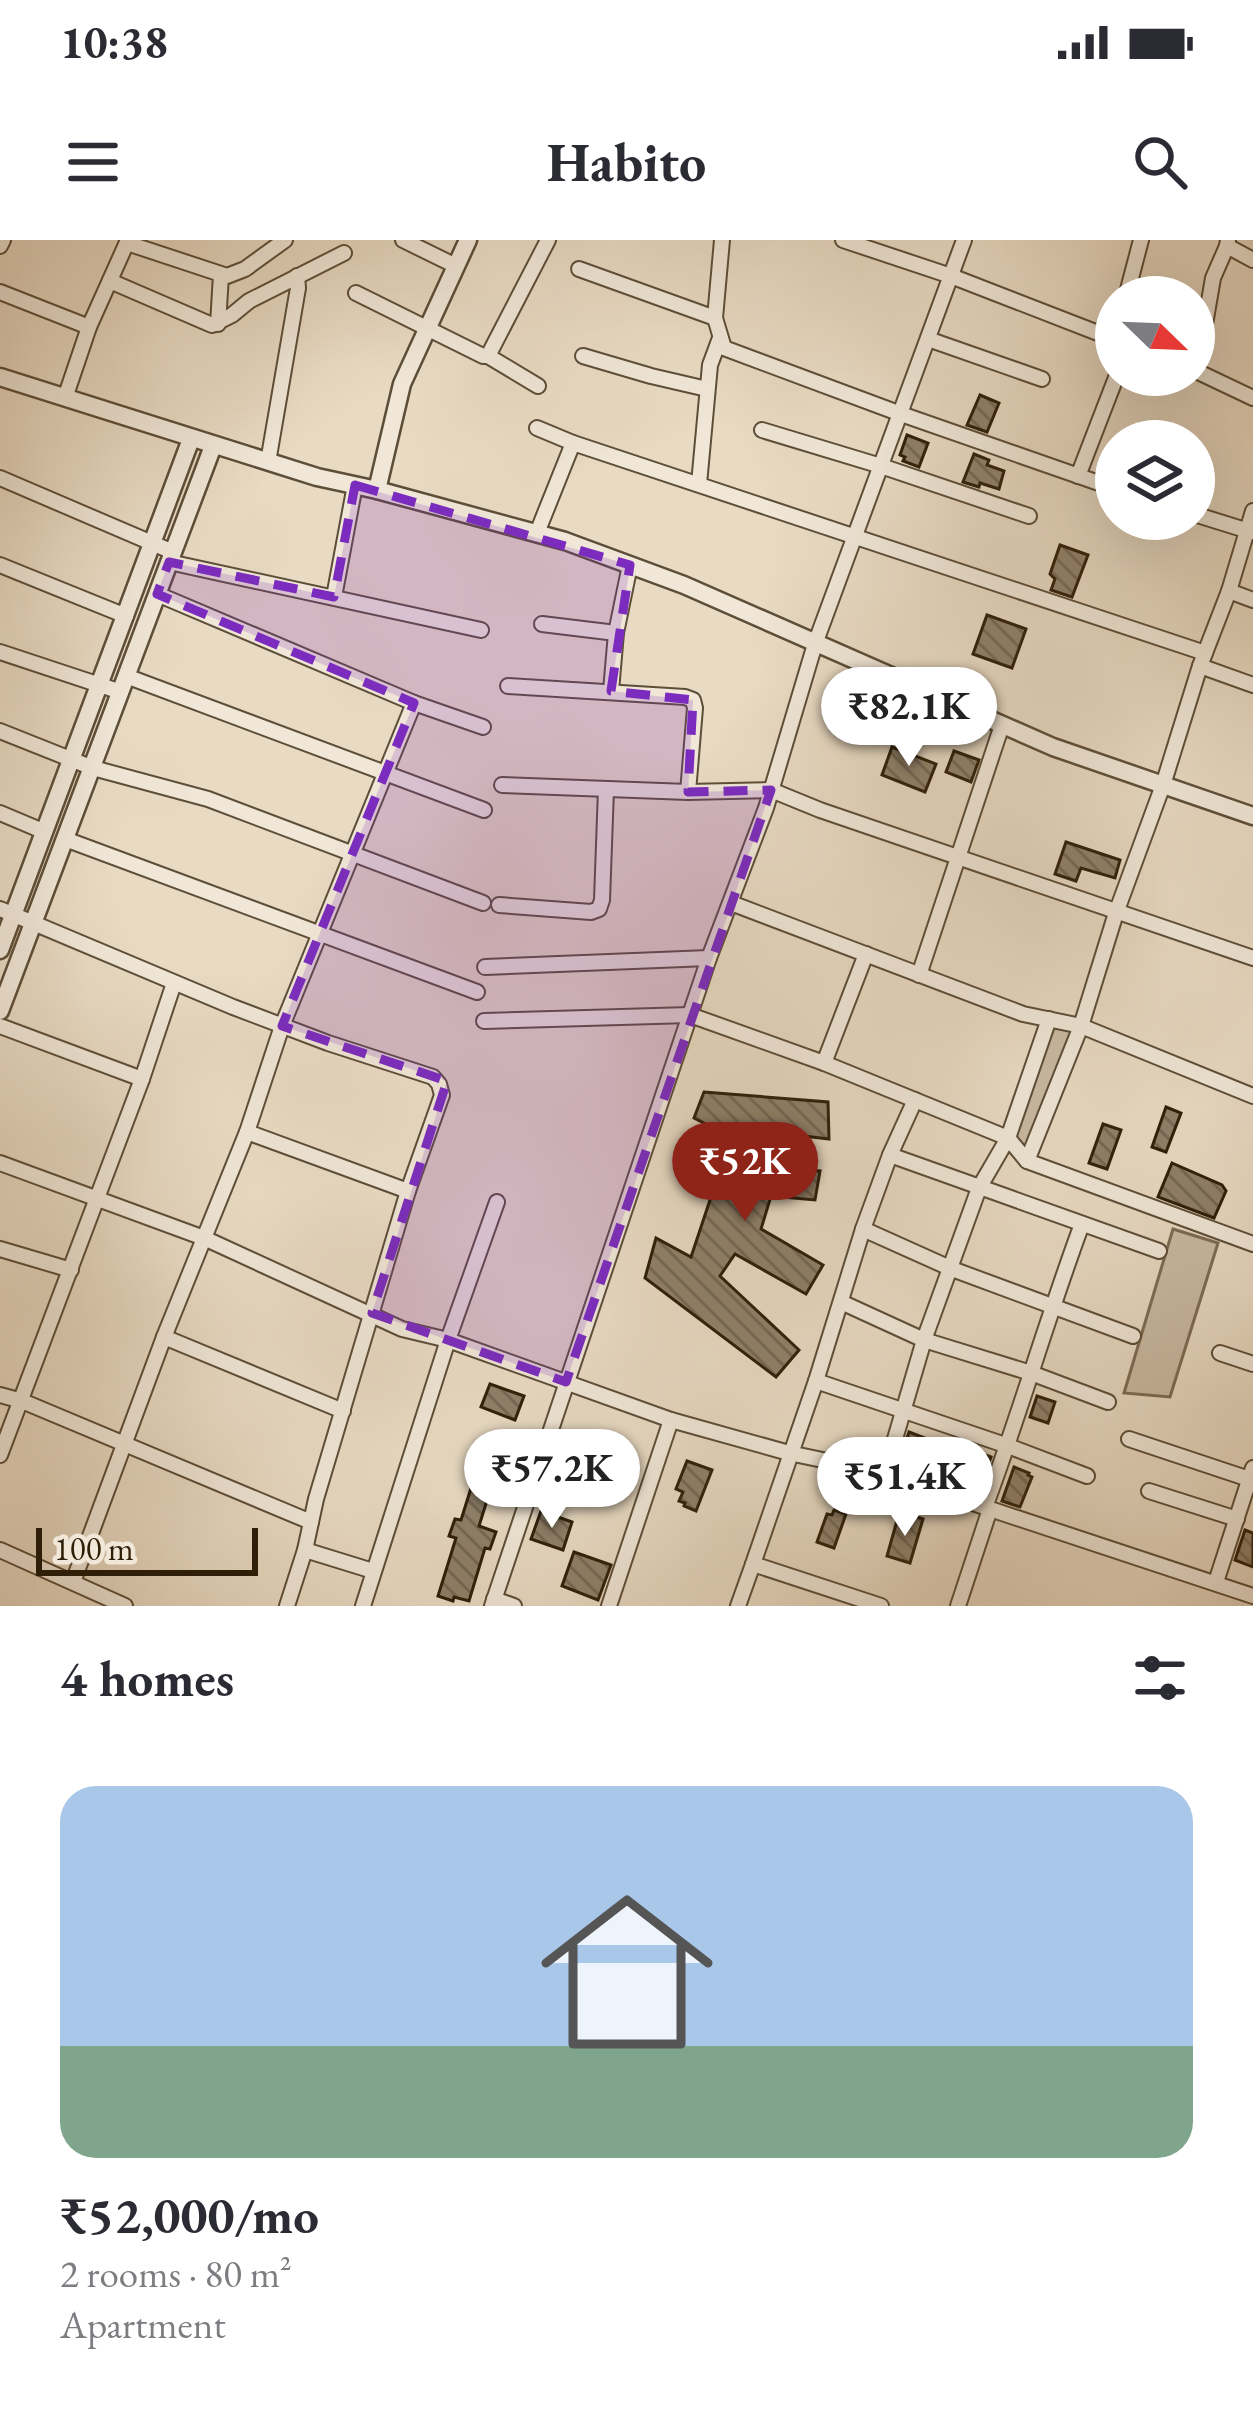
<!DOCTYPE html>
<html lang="en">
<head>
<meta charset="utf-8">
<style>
  body { margin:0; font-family:"EB Garamond",serif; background:#f7f7f7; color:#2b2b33; height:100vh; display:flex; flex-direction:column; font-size:45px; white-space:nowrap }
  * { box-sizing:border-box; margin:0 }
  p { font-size:39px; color:#7c7c81 }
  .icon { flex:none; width:66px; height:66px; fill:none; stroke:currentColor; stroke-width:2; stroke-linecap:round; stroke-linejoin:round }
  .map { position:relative; height:1366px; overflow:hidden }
  .sheet { display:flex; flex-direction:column; background:#fff; flex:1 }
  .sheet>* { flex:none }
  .needle { width:78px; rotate:113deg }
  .fabs { position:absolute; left:1095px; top:36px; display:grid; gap:24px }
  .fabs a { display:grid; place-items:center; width:120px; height:120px; border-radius:50%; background:#fff; box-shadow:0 12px 48px #0002; font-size:60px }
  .scale { position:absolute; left:36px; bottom:30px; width:222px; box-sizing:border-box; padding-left:12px; border:6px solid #2f1f09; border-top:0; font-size:33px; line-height:42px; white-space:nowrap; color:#2f1f09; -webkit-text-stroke:9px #f0e7d8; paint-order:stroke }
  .price { position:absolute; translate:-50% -102px; padding:0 27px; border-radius:42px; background:#fff; color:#222; font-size:39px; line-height:78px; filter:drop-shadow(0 3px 6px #0008) }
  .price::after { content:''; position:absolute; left:50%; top:72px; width:36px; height:27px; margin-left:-18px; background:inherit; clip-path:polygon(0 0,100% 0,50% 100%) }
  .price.current { background:#8f2418; color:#fff }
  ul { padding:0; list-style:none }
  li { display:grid; align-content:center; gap:24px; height:636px; padding:0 60px }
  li+li { border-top:3px solid #e1e1e2 }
  li span { display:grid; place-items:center; height:372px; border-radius:36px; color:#555 }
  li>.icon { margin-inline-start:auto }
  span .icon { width:216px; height:216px; fill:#fffc; stroke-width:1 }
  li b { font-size:51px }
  h2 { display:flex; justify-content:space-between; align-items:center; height:144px; padding:0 60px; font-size:51px }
  .status { display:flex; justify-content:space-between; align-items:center; height:84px; padding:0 60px; background:#fff; direction:ltr }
  .status svg { height:33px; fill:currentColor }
  header { display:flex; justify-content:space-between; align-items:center; height:156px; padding:0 60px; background:#fff; font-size:54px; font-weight:700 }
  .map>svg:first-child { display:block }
  .park { fill:#c9baa3; stroke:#7c6c56; stroke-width:3 }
  .building { fill:url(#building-back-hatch); stroke:#2f1f09; stroke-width:3 }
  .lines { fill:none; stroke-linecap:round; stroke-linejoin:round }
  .minor-casing { stroke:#5d4e38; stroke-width:18 }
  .tertiary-casing { stroke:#5d4e38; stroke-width:21 }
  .minor { stroke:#f0e7d8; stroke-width:14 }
  .tertiary { stroke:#f0e7d8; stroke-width:16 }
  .marked { fill:#7b2cbf; fill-opacity:0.2; stroke:#7b2cbf; stroke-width:9; stroke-dasharray:24 15; stroke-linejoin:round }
</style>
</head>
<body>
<div class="status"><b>10:38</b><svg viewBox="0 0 49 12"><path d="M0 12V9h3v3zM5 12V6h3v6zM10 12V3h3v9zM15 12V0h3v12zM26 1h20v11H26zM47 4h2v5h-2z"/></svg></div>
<header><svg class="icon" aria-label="menu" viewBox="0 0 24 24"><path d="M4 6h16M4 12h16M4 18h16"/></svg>Habito<svg class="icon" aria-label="search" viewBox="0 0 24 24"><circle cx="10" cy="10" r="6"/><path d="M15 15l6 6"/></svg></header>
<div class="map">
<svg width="1253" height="1366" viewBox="0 0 1253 1366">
  <defs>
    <pattern id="building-back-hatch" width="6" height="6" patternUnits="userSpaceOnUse" patternTransform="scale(3)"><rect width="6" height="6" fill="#8f806a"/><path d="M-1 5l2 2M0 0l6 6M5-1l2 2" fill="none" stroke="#756855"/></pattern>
  </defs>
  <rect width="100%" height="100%" fill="#e8dac3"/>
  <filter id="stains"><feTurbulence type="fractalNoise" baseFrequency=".00167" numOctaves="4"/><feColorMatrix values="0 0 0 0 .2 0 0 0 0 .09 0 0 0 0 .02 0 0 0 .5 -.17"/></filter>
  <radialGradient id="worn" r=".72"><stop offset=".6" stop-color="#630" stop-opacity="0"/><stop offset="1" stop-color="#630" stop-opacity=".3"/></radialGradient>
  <!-- park -->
  <g class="park">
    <polygon points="1049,779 1077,795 1031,913 1008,898"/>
    <polygon points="1173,989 1218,1003 1170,1157 1124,1153"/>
  </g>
  <!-- building -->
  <g class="building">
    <polygon points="980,155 999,163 987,192 967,185"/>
    <polygon points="907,195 928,203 919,227 903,221 905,217 900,215"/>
    <polygon points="974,214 989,220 987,225 1004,231 999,249 980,243 979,247 963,242"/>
    <polygon points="1060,305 1088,315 1072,357 1051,350 1055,339 1050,334"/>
    <polygon points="987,375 1026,389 1012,428 973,414"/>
    <polygon points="892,507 936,524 925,552 882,535"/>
    <polygon points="954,511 979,520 971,542 946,532"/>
    <polygon points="1066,602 1120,620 1115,638 1081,628 1076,641 1055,634"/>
    <polygon points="704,852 828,862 829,899 769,892 763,928 820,931 815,960 771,956 761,989 823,1025 806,1054 735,1014 720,1036 799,1110 776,1137 645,1038 656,998 691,1017 731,897 694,878"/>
    <polygon points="1166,867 1181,873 1166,912 1152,907"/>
    <polygon points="1103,884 1121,890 1107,929 1089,923"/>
    <polygon points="1172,923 1222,945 1226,951 1214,978 1158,957"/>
    <polygon points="490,1144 524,1156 515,1180 481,1167"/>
    <polygon points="1037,1156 1055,1162 1048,1183 1030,1177"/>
    <polygon points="909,1192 927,1199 919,1223 901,1217"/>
    <polygon points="971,1210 991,1217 983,1239 964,1232"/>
    <polygon points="687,1221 712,1230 696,1271 684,1266 685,1263 679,1261 683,1252 676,1249"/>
    <polygon points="935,1221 960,1230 955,1245 930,1237"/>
    <polygon points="1014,1227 1029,1233 1028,1235 1032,1237 1020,1267 1002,1261"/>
    <polygon points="472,1245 490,1251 479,1286 496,1292 490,1309 485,1308 469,1361 454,1357 453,1361 438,1356 456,1298 449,1296 455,1279 461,1280"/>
    <polygon points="834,1270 846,1274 834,1308 817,1302 827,1274 832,1275"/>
    <polygon points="541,1271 572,1282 563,1310 531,1299"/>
    <polygon points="911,1275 923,1279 910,1323 887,1316 898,1277 909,1280"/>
    <polygon points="1245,1290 1253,1293 1253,1327 1235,1320"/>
    <polygon points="574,1312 611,1325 598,1360 562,1346"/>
  </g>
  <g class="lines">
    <defs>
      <g id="minor">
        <polyline points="403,0 456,26"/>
        <polyline points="722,0 715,78 724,108 901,174 1116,249"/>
        <polyline points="843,0 951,36 1116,100"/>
        <polyline points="1228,0 1227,6 1253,20"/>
        <polyline points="127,3 227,36 245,29 285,0"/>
        <polyline points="0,6 3,0"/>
        <polyline points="579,29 715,78"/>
        <polyline points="110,41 212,85 232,75 249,61 344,13"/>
        <polyline points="0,52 89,87"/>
        <polyline points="356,53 483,116 488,116 548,0"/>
        <polyline points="1126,57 1141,0"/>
        <polyline points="218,84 221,35"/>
        <polyline points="928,99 1042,139"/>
        <polyline points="488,116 538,146"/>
        <polyline points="583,116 651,136 707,149"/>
        <polyline points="1194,130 1253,158"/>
        <polyline points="1197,131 1213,38 1227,6"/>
        <polyline points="65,158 89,87 128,0"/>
        <polyline points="537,188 573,203 1205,413"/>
        <polyline points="762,190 881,226 1029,276"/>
        <polyline points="268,222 298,48 297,36"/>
        <polyline points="1078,236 1117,135"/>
        <polyline points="0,238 173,312"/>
        <polyline points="699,244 710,125 720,98"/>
        <polyline points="1194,274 1252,292"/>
        <polyline points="537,293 573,203"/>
        <polyline points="169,322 481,390"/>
        <polyline points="0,325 126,376"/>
        <polyline points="1229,351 1253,360"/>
        <polyline points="157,354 414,463 483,487"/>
        <polyline points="334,357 355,245"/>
        <polyline points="542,384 616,393"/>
        <polyline points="0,412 121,452"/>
        <polyline points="1200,426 1253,445"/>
        <polyline points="126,436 484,570"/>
        <polyline points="508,446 685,457 693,460 695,468 688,552"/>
        <polyline points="611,451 616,393 630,325"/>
        <polyline points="0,491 93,528 208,559 483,663"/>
        <polyline points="502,545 688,552 771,550 820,570 1253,718"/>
        <polyline points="0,573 45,592"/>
        <polyline points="65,599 477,752"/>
        <polyline points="731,663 1023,774 1081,786 1253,856"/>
        <polyline points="499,665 591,672 599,669 602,660 606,549"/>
        <polyline points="0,669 233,767 328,803 433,837 439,844 442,855 408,951 316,1259 305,1310 287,1366"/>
        <polyline points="485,727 709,718"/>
        <polyline points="919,735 1002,485"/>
        <polyline points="484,781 690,775 824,823 1008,898 1027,921 1253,1004"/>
        <polyline points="0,786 142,839"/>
        <polyline points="824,823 866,714"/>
        <polyline points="247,892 408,951"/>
        <polyline points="890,915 1159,1011"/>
        <polyline points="1027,921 1081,786 1116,673 1163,545 1200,426 1229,351 1253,271"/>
        <polyline points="0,923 204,998 402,1089 448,1100 671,1180 789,1213 885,1233 990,1269"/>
        <polyline points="863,989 952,1029 1133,1096"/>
        <polyline points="0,1009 71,1030"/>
        <polyline points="841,1062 924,1100 1031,1133 1108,1162"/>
        <polyline points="164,1097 343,1171"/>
        <polyline points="1220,1113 1253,1124"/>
        <polyline points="816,1141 1008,1206 1087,1236"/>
        <polyline points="0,1155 22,1161 311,1282"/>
        <polyline points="1129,1199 1249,1239"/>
        <polyline points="0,1215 142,839 174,743"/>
        <polyline points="885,1233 924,1100 979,948 1008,898 1049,779"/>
        <polyline points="1149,1251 1237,1279"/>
        <path d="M985 1267C1020 1174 1047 1078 1082 984"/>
        <polyline points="0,1310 125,1366"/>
        <polyline points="305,1310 373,1331"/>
        <polyline points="753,1324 816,1141 863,989 890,915 915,860"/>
        <polyline points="73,1342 164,1097 247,892 282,786 414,463"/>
        <polyline points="1216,1342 1253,1228"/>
        <polyline points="494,1359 514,1366"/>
        <polyline points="363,1366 448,1100 497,962"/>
        <polyline points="492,1366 709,718 766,568 815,404 964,0"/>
        <polyline points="609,1366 671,1180"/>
        <polyline points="738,1366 753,1324 881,1366"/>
        <polyline points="958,1366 990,1269 1253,1356"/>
      </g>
      <g id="tertiary">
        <polyline points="0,137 317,237 377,250 565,301 684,345 1053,507 1253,576"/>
        <polyline points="377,250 402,144 468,0"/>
        <polyline points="0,710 191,199"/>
        <polyline points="0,771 213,206"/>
      </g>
    </defs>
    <!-- minor casing -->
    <use href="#minor" class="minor-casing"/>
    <!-- tertiary casing -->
    <use href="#tertiary" class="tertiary-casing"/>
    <!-- minor -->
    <use href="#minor" class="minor"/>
    <!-- tertiary -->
    <use href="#tertiary" class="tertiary"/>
  </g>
  <!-- marked area -->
  <path class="marked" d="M355 245 630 325 611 451 693 460 688 552 771 550 566 1142 372 1073 447 841 282 786 414 463 157 354 169 322 334 357Z"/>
  <rect width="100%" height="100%" filter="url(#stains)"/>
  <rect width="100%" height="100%" fill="url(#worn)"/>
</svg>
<div class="fabs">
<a><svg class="needle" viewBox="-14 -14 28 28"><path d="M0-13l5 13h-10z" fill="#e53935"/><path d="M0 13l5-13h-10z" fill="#7c7c81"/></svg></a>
<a><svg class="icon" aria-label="layers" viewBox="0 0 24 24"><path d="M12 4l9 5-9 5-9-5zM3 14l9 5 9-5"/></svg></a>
</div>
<div class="scale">100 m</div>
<b class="price" style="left:909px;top:529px">₹82.1K</b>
<b class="price current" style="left:745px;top:984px">₹52K</b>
<b class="price" style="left:552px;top:1291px">₹57.2K</b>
<b class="price" style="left:905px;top:1299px">₹51.4K</b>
</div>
<section class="sheet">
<h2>4 homes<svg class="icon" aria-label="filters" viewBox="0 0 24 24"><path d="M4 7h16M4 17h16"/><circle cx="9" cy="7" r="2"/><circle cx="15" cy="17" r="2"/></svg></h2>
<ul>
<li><span style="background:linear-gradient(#a9c7e8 70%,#7fa58c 0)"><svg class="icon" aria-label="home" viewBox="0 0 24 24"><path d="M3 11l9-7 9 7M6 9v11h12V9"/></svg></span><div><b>₹52,000/mo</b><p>2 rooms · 80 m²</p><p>Apartment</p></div></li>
</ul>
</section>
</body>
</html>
